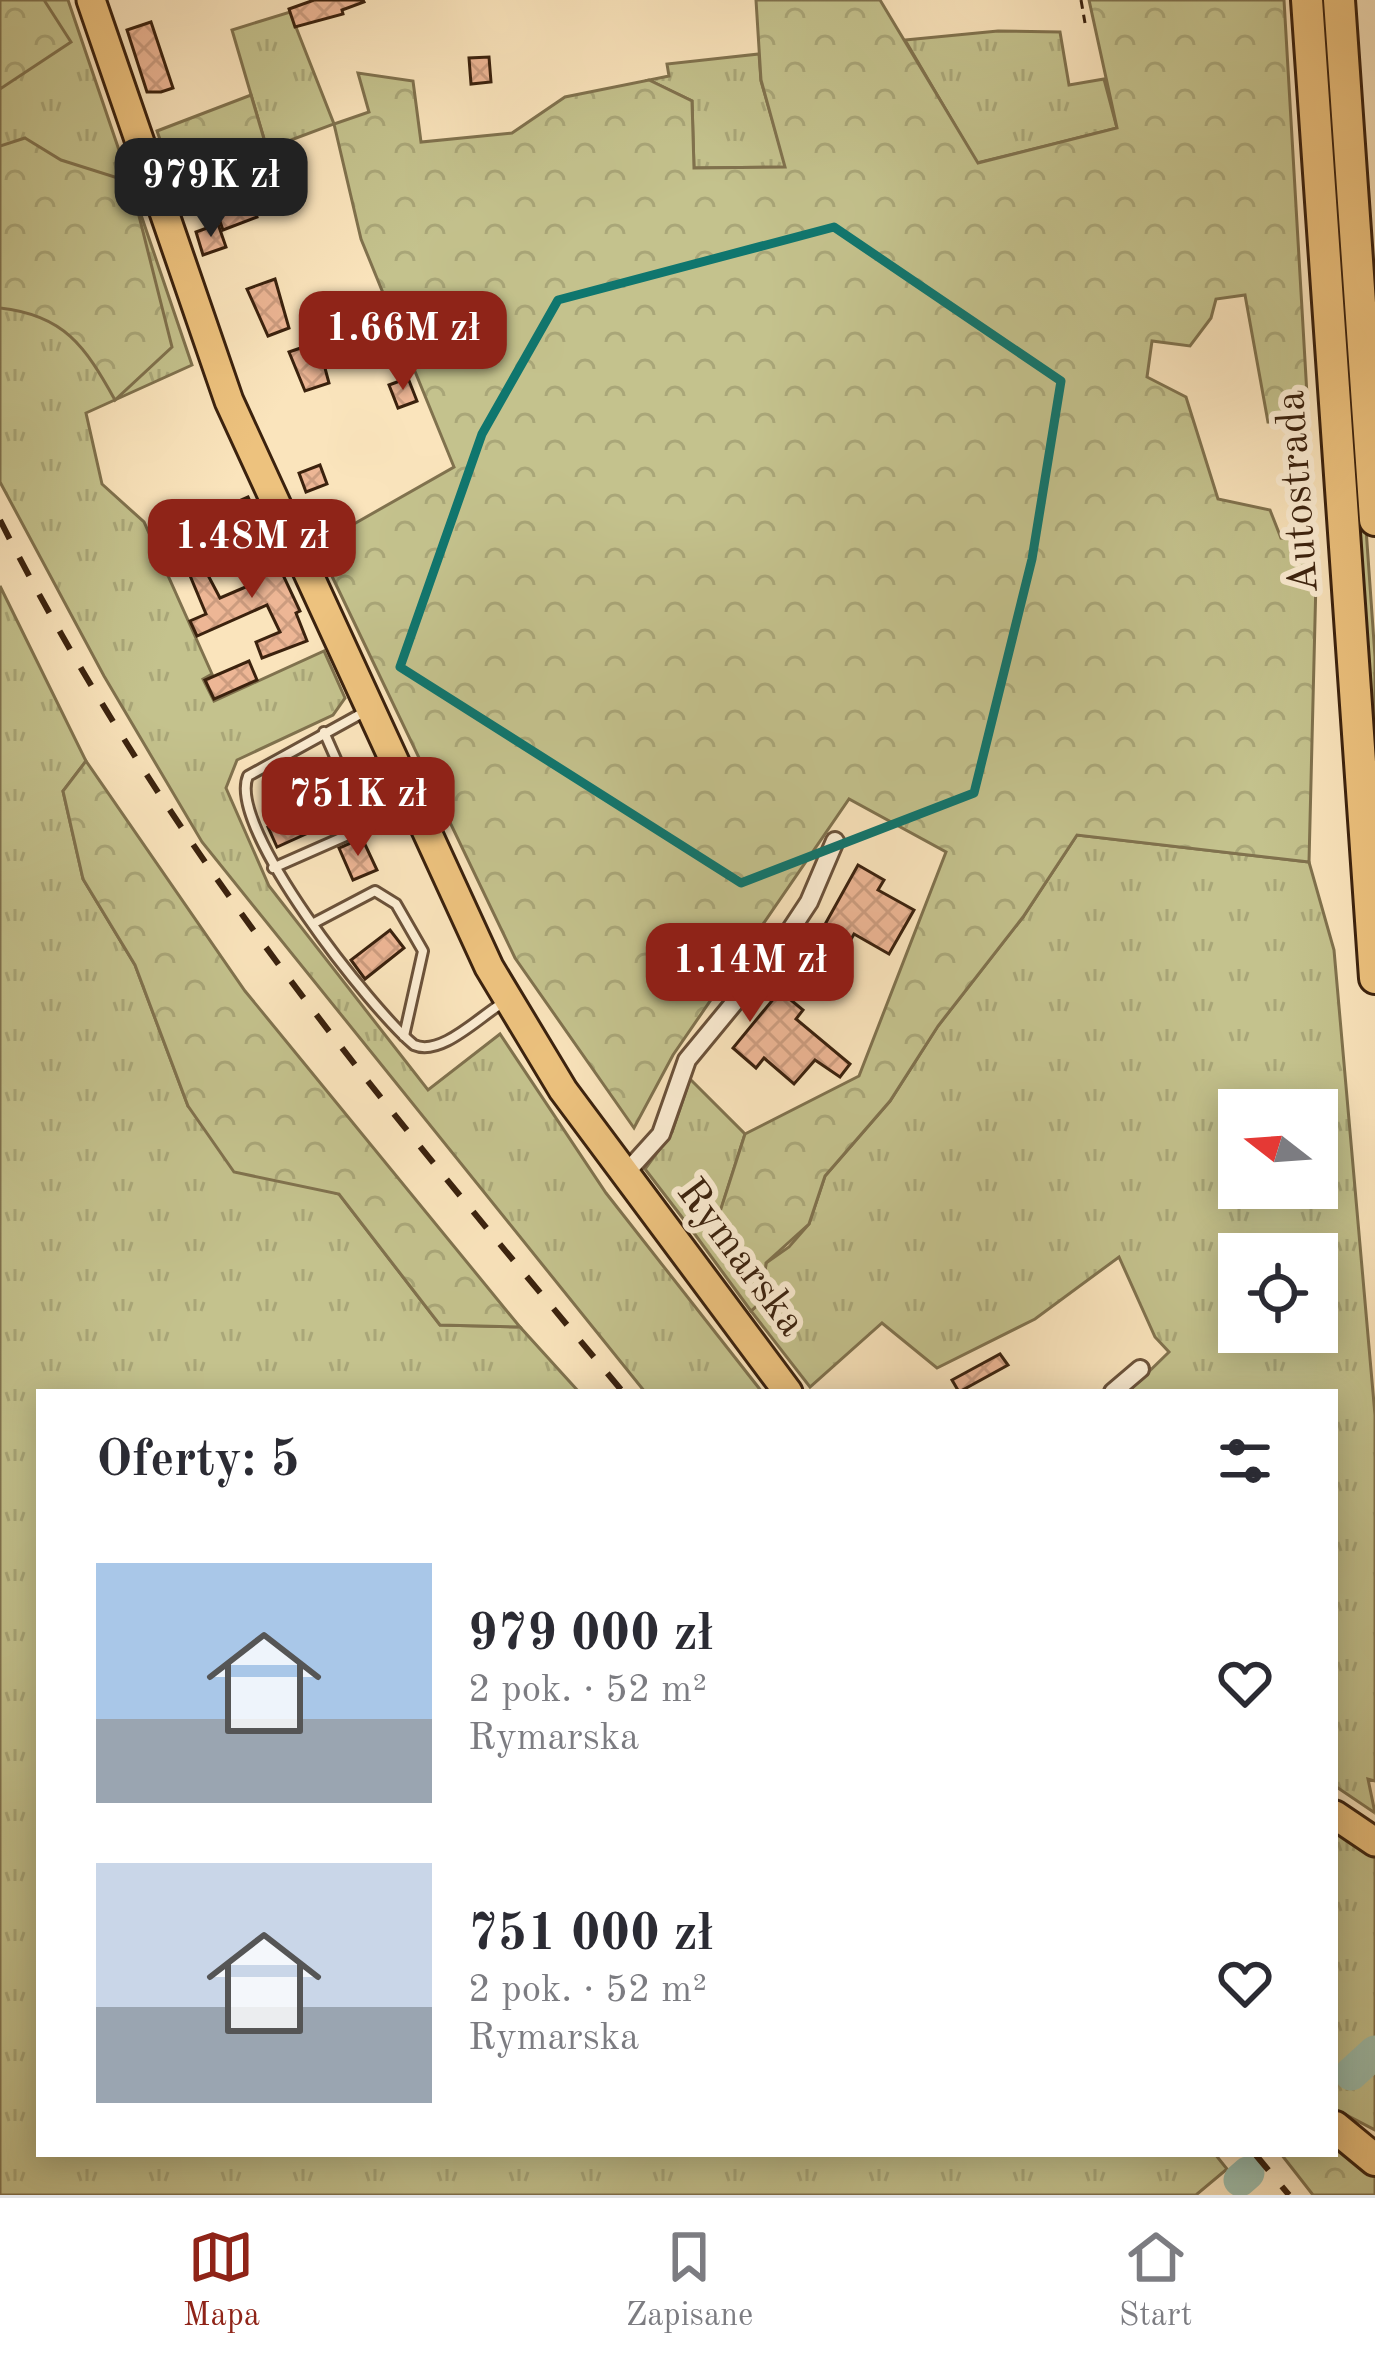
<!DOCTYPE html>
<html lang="pl">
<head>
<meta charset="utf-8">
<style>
  body { margin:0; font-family:"Old Standard TT",serif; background:#f7f7f7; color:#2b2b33; height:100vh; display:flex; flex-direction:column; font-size:45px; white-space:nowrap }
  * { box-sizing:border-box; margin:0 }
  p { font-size:39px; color:#7c7c81 }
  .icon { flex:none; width:66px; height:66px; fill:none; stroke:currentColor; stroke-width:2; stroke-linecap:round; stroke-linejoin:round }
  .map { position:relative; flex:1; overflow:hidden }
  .panel { position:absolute; left:36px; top:1389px; width:1302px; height:768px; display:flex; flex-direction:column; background:#fff; border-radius:0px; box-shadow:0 6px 30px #0003 }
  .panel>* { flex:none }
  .needle { width:78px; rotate:287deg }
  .controls { position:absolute; left:1218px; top:1089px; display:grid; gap:24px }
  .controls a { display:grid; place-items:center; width:120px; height:120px; border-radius:0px; background:#fff; box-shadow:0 6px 30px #0003; font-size:60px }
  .price { position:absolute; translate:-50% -102px; padding:0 27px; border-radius:24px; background:#8f2418; color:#fff; font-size:39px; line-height:78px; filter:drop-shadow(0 3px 6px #0008) }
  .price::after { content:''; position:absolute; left:50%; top:72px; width:36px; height:27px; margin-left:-18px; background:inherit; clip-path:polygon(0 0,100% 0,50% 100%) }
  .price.on { background:#222; color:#fff }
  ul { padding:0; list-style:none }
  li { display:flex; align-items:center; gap:36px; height:300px; padding:0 60px }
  li span { display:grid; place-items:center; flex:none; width:336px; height:240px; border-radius:0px; color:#555 }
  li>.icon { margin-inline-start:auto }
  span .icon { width:144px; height:144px; fill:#fffc; stroke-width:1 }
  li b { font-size:51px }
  h2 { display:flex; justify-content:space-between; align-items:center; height:144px; padding:0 60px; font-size:51px }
  .dock { display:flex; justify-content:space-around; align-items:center; height:168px; border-top:3px solid #e1e1e2; background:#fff; font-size:33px; color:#7c7c81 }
  .dock a { display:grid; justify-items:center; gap:6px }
  .dock .on { color:#8f2418 }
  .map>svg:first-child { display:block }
  .grass { fill:url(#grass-tufts); stroke:#80724e; stroke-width:3; fill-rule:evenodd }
  .forest { fill:url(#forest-crowns); stroke:#80724e; stroke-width:3 }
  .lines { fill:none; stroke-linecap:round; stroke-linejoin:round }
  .river { stroke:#9fbfac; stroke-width:33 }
  .building { fill:url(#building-cross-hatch); stroke:#3b220e; stroke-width:3 }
  .lane-casing { stroke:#6b523a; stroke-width:14 }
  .street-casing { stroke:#6b523a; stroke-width:22 }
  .primary-casing { stroke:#3b220e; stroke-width:33 }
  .highway-casing { stroke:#3b220e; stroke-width:36 }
  .path { stroke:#3b220e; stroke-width:3; stroke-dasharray:9 6; stroke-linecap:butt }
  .lane { stroke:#fcedd3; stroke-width:8 }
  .street { stroke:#fcedd3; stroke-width:16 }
  .primary { stroke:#edc27e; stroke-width:27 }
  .highway { stroke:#edc27e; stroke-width:30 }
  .rail { stroke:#3b220e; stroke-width:6; stroke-dasharray:21 21; stroke-linecap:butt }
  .marked { fill:none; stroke:#0f766e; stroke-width:9; stroke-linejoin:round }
  .labels { text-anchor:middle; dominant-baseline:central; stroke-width:12; stroke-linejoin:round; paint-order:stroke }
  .street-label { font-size:42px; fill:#3b220e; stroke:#fcedd3 }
</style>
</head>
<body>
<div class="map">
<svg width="1375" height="2195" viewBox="0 0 1375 2195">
  <defs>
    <pattern id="grass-tufts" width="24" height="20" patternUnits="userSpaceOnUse" patternTransform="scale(3)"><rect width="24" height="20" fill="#c4c28d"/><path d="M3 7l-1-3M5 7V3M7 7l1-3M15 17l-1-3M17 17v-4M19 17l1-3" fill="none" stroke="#a9a678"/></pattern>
    <pattern id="forest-crowns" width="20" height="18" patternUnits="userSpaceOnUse" patternTransform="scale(3)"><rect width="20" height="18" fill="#c4c28d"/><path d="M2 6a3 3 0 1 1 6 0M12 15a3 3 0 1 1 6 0" fill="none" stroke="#a9a678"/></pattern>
    <pattern id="building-cross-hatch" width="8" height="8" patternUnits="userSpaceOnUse" patternTransform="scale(3)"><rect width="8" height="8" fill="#edb695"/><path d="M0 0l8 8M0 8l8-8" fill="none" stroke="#cc9c7f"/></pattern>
  </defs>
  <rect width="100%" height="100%" fill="#fae4bc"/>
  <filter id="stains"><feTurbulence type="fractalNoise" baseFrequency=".00167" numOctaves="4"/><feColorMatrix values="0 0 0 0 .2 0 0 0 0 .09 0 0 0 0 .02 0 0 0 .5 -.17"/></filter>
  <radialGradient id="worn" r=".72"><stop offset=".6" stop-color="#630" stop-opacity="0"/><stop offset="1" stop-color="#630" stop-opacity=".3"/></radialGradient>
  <!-- grass -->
  <g class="grass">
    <polygon points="0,0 68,0 192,365 86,413 102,484 144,522 212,674 203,679 214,701 324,651 345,698 333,715 237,760 226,788 269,886 428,1090 500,1034 606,1193 762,1392 645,1392 202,842 104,676 0,482"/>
    <polygon points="1317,0 1329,0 1375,657 1375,823"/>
    <polygon points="290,12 334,124 267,149 232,30"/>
    <polygon points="998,31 1060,32 1069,85 1104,79 1117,128 977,163 905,40"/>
    <polygon points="759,54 761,81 786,167 694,168 692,101 649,80 669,76 667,64"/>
    <polygon points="0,586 86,761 63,791 83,879 135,965 188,1106 295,1181 339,1194 440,1325 520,1327 579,1392 39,1392 39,2154 1215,2154 1227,2169 1196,2195 0,2195"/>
    <path d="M1077 835 1309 862 1334 950 1375 1415V1781L1368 1779 1375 1813 1335 1786V1392H1128L1169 1352 1155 1337 1119 1257 1035 1319 937 1368 882 1323 810 1387 751 1311 762 1301 766 1263 789 1247 809 1224 825 1176 890 1101 938 1026 1023 917ZM1239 1110H1317V1188H1239ZM1239 1254H1317V1332H1239Z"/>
    <polygon points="690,1079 745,1134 717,1222 691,1229 645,1169 672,1132"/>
    <polygon points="1335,1827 1375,1855 1375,2130 1335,2109"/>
  </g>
  <!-- forest -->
  <g class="forest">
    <polygon points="0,0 44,0 71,42 0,89"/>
    <polygon points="756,0 880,0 978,163 1117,128 1089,0 1284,0 1307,395 1294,424 1268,422 1245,295 1216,299 1211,318 1190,346 1152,341 1147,377 1186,397 1218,499 1270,510 1281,538 1317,540 1309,862 1077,835 1023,917 938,1026 890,1101 825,1176 809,1224 766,1263 762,1301 751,1311 691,1229 717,1221 745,1134 859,1076 946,852 849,799 673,1055 634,1128 515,958 317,545 454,467 361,239 334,124 369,112 358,73 413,81 421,142 512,133 565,97 649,80 692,101 694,168 785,167 761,80"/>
    <polygon points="251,95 267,149 175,182 157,131"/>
    <path d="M25 138 61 160 118 178 137 208 172 347 115 400C85 346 64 315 0 308V146Z"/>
    <polygon points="86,761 245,991 520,1327 440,1325 339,1194 234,1172 188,1106 135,965 83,879 63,791"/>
    <polygon points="1335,2143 1375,2174 1375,2195 1313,2195 1281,2154 1335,2154"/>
  </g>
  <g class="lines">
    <!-- river -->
    <g class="river">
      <polyline points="1351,2074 1375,2052"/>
      <polyline points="1240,2180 1248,2173"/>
    </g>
  </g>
  <!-- building -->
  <g class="building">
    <polygon points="314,0 363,0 364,2 342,10 343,14 295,27 289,9"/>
    <polygon points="151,22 173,88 161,92 147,92 127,30"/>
    <polygon points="489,57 491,82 471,84 469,58"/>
    <polygon points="251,200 257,217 223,230 217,213"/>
    <polygon points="218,224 226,247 203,255 196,232"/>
    <polygon points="275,279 289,328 268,336 247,289"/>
    <polygon points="318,342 329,383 305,391 289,352"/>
    <polygon points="408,378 417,401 398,408 389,385"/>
    <polygon points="320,465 327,484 306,492 299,473"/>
    <polygon points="248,497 257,516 206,538 198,519"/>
    <polygon points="267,541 300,611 296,613 307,641 262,658 256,642 280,632 267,605 197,636 190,621 206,614 186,566 200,560 220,598 255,583 242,553"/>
    <polygon points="249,661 257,680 214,699 205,680"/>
    <polygon points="343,794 355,823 332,833 328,824 277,847 268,827"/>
    <polygon points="362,838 377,870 353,880 339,848"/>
    <polygon points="858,865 884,880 878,890 914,910 889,954 854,934 839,961 813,946"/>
    <polygon points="390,930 404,948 365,979 351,960"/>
    <polygon points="780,991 803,1010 796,1019 850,1064 840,1077 815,1060 794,1084 764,1058 756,1068 733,1048"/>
    <polygon points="1000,1354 1008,1365 959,1392 952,1380"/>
  </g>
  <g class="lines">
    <defs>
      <g id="lane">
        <path d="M366 711 248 776C226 827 372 1010 414 1045 441 1057 480 1016 504 1002"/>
        <polyline points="273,868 366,827 324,732"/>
        <polyline points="314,923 375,891 396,904 423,951 404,1036"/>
      </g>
      <g id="street">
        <polyline points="624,1175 661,1134 687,1060 776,952 809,902 835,841"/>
        <polyline points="1113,1392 1140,1369"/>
      </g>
      <g id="primary">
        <polyline points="91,0 229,401 489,967 563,1090 788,1392"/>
        <polyline points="1335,1815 1375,1842"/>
      </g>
      <g id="highway">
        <polyline points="1307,0 1375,978"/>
        <polyline points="1339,0 1375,520"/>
        <polyline points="1335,2127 1375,2160"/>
      </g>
    </defs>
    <!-- lane casing -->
    <use href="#lane" class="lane-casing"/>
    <!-- street casing -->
    <use href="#street" class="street-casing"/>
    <!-- primary casing -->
    <use href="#primary" class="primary-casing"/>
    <!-- highway casing -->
    <use href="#highway" class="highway-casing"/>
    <!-- path -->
    <polyline class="path" points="1081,0 1085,23"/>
    <!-- lane -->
    <use href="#lane" class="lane"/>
    <!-- street -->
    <use href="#street" class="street"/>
    <!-- primary -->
    <use href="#primary" class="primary"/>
    <!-- highway -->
    <use href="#highway" class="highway"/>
    <!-- rail -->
    <g class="rail">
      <path d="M0 520C168 852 387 1109 623 1392"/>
      <polyline points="1255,2154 1289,2195"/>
    </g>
  </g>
  <!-- marked area -->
  <path class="marked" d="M834 227 1061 381 1032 559 974 793 741 883 400 667 482 434 558 300Z"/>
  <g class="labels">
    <!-- street labels -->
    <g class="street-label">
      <text transform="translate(1299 492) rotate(-94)">Autostrada</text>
      <text transform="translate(740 1258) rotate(53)">Rymarska</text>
    </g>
  </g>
  <rect width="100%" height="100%" filter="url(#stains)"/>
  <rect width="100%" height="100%" fill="url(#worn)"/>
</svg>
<div class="controls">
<a><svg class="needle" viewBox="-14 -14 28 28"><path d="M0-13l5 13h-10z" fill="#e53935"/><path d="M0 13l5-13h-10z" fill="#7c7c81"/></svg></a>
<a><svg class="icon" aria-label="locate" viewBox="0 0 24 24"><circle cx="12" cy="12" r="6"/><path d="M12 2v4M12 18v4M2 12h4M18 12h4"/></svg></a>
</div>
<b class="price on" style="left:211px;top:240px">979K zł</b>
<b class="price" style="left:403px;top:393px">1.66M zł</b>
<b class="price" style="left:252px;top:601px">1.48M zł</b>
<b class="price" style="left:358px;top:859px">751K zł</b>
<b class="price" style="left:750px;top:1025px">1.14M zł</b>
<section class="panel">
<h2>Oferty: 5<svg class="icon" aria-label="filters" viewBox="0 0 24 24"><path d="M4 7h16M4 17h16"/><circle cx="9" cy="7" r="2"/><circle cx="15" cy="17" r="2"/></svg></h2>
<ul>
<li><span style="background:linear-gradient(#a9c7e8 65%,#9aa5b1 0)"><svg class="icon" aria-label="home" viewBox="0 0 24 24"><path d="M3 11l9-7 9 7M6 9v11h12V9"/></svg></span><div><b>979 000 zł</b><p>2 pok. · 52 m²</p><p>Rymarska</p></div><svg class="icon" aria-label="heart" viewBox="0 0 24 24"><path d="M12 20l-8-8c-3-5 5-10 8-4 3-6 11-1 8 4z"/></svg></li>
<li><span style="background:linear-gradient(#c9d6e8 60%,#9aa5b1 0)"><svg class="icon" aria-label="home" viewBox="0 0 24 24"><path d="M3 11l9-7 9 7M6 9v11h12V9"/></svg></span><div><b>751 000 zł</b><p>2 pok. · 52 m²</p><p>Rymarska</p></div><svg class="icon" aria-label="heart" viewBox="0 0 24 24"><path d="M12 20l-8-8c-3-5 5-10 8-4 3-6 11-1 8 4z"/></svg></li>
</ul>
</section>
</div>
<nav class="dock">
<a class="on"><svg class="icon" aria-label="map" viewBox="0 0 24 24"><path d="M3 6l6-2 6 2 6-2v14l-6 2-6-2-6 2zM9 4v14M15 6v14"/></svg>Mapa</a>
<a><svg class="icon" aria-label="saved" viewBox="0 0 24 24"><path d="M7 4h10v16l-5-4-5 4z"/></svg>Zapisane</a>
<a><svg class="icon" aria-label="home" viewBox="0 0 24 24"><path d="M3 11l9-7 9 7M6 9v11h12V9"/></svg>Start</a>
</nav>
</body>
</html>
